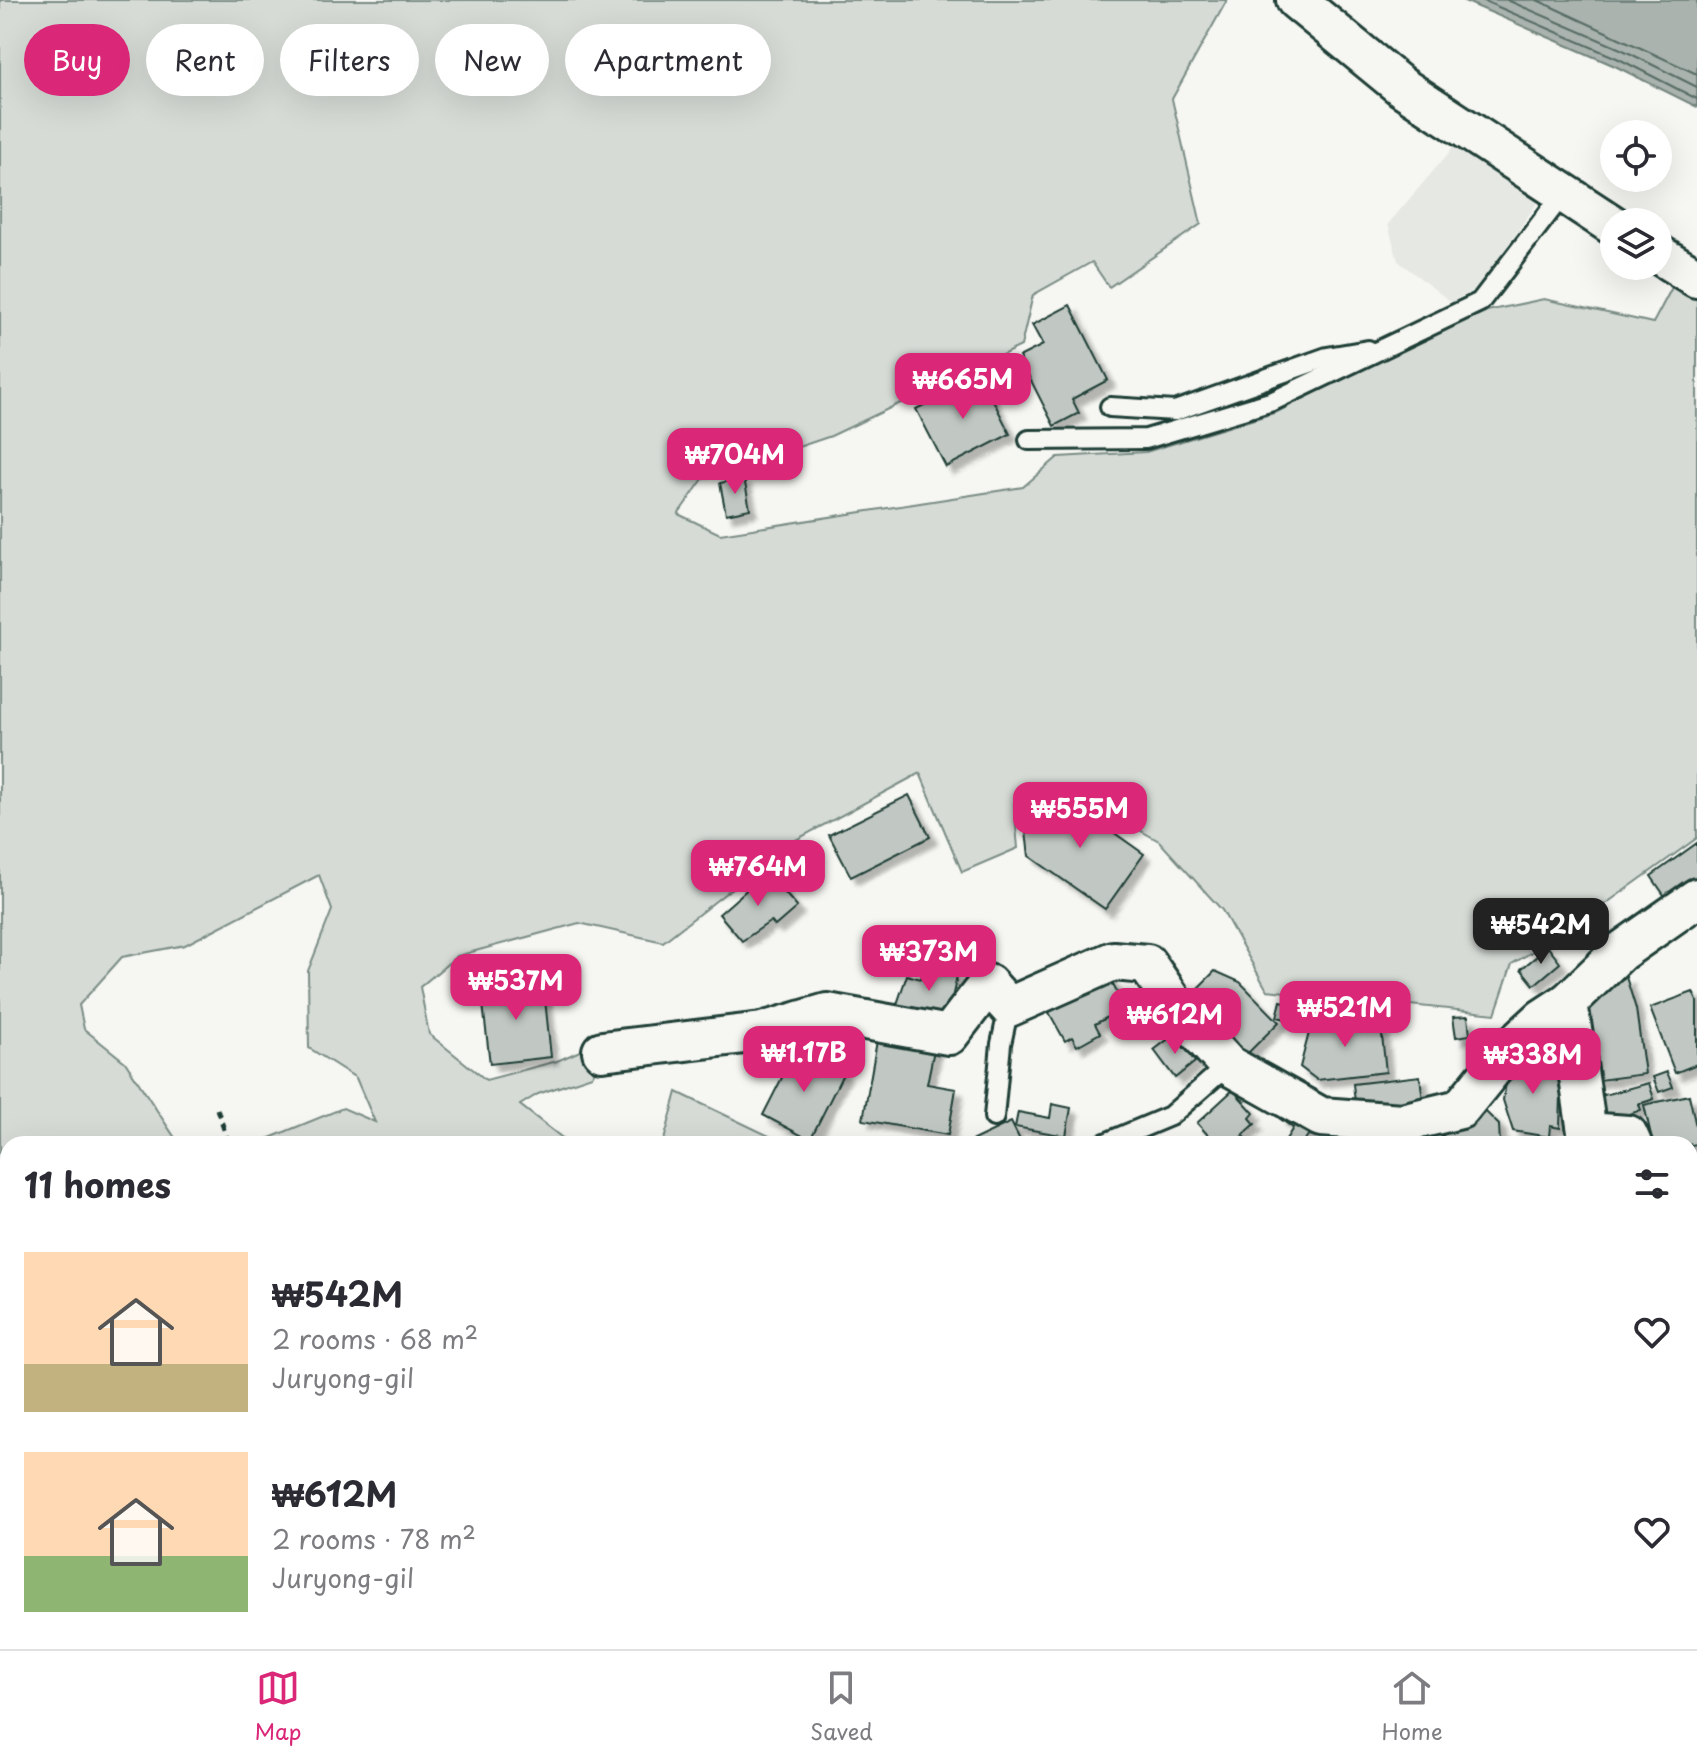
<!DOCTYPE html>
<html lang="en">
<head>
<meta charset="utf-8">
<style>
  body { margin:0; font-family:"Playpen Sans",sans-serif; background:#f7f7f7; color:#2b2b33; height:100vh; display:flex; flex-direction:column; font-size:30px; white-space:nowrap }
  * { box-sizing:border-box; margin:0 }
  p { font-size:26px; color:#7c7c81 }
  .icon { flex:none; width:44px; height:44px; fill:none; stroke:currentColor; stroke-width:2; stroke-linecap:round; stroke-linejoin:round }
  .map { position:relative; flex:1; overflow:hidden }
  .side { position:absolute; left:0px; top:1136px; width:1698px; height:514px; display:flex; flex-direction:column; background:#fff; border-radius:24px 24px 0 0; box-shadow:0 8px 32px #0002 }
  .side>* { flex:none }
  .top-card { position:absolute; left:24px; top:24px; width:800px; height:72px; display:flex; gap:16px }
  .fabs { position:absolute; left:1600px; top:120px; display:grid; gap:16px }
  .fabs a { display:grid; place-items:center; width:72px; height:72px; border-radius:50%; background:#fff; box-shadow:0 8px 32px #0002; font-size:40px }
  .price { position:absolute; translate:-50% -68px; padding:0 18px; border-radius:16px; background:#db2777; color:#fff; font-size:26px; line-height:52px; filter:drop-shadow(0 2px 4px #0008) }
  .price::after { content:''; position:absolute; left:50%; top:48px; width:24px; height:18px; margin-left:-12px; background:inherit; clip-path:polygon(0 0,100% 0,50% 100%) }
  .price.selected { background:#222; color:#fff }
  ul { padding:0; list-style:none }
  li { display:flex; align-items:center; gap:24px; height:200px; padding:0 24px }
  li span { display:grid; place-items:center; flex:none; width:224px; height:160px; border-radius:0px; color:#555 }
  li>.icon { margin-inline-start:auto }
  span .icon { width:96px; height:96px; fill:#fffc; stroke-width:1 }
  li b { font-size:34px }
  h2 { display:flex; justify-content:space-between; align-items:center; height:96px; padding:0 24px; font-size:34px }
  .tag { padding:0 28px; border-radius:36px; background:#fff; box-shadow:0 8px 32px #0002; font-size:28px; line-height:72px }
  .tag.selected { background:#db2777; color:#fff }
  .menu { display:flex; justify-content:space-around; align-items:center; height:112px; border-top:2px solid #e1e1e2; background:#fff; font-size:22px; color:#7c7c81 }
  .menu a { display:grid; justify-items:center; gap:4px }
  .menu .selected { color:#db2777 }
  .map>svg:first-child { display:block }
  .built { fill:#e6e8e4 }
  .green { fill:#d6dbd6; stroke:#7a8c85; stroke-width:2 }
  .water { fill:#aab3ae; stroke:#72847d; stroke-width:2 }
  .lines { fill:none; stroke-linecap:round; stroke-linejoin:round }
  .shore { stroke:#576c65; stroke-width:2 }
  .building { fill:#c1c8c3; stroke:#1f3d34; stroke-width:2; filter:url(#shadow) }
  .service-casing { stroke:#1f3d34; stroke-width:24 }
  .minor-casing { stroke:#1f3d34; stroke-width:44 }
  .path { stroke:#1f3d34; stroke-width:5; stroke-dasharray:8 6; stroke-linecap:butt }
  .service { stroke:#f6f6f2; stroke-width:18 }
  .minor { stroke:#f6f6f2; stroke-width:38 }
</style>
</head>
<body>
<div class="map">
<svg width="1697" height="1649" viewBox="0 0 1697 1649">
  <defs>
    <filter id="shadow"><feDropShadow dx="7" dy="7" stdDeviation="2" flood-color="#0004"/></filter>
  </defs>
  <rect width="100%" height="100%" fill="#f6f6f2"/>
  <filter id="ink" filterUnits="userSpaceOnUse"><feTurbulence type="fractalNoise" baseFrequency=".0125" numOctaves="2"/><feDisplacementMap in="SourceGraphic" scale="16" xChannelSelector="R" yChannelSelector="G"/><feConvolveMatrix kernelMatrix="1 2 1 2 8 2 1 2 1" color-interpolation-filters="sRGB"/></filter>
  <g filter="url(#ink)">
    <!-- built -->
    <polygon class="built" points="1459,141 1542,196 1478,288 1451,302 1398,261 1388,224"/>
    <!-- green -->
    <g class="green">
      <polygon points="0,0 1227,0 1172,99 1201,224 1109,287 1092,262 1033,295 1021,346 831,436 703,479 678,514 720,534 1023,487 1058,457 1146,452 1277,412 1396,351 1487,311 1544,299 1653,323 1677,278 1697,290 1697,838 1575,926 1512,964 1495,1014 1267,990 1222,910 1159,841 1069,791 1014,803 1018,848 962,872 920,773 790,843 663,942 579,923 457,956 420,987 429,1034 486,1080 557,1061 596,1044 599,1063 592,1076 538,1094 520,1105 570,1144 255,1144 343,1108 375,1122 356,1078 309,1048 308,971 332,910 319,875 185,945 122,957 79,1005 84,1029 125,1062 179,1144 8,1144 8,1175 0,1171"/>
      <polygon points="677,1092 786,1144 663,1144"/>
      <polygon points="229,1642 598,1642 578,1649 233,1649"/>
      <polygon points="618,1642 937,1642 937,1649 623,1649"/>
    </g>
    <!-- water -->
    <polygon class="water" points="1462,0 1697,0 1697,107 1615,66"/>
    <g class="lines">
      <!-- shore -->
      <g class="shore">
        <polyline points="1482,0 1619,59 1697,99"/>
        <polyline points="1507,0 1623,50 1697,87"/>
        <polyline points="1537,0 1697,74"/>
      </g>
    </g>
    <!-- building -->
    <g class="building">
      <polygon points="1070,305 1108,380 1072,399 1079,413 1054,426 1019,357 1043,345 1032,325"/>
      <polygon points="981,376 1010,434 946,467 916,409"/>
      <polygon points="744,478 750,509 726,514 720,483"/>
      <polygon points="909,795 930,837 851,877 829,835"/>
      <polygon points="1068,800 1144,854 1105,909 1029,856 1023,808"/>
      <polygon points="1697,843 1697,886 1671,905 1651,876"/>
      <polygon points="767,872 797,907 775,926 771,921 742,941 719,914"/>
      <polygon points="1548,947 1560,963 1534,985 1521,969"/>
      <polygon points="926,957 952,962 949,975 957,976 946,1025 894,1013 907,975 921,979"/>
      <polygon points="1215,971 1240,982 1279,1022 1241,1060 1184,1002"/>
      <polygon points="1108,975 1125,1008 1095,1024 1100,1033 1077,1046 1072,1037 1065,1041 1047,1009"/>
      <polygon points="1626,977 1636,1009 1645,1074 1592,1081 1584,1016 1591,997"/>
      <polygon points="543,980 551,1057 490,1064 481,987"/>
      <polygon points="1693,992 1697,1001 1697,1064 1675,1073 1650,1008"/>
      <polygon points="1281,1001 1313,1008 1309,1024 1277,1017"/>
      <polygon points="1468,1016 1470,1035 1456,1037 1453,1017"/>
      <polygon points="1380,1017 1386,1072 1317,1080 1300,1067 1311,1025"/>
      <polygon points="1175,1034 1195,1062 1175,1078 1154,1050"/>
      <polygon points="878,1035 935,1045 927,1084 956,1089 948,1135 863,1120"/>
      <polygon points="797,1048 844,1072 810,1140 763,1115"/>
      <polygon points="1511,1056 1562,1064 1560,1128 1550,1126 1549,1137 1513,1131 1503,1100"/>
      <polygon points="1667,1072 1673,1087 1659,1092 1653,1077"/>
      <polygon points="1420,1076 1423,1102 1356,1111 1353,1084"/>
      <polygon points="1649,1083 1654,1099 1639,1104 1641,1110 1602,1124 1593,1098"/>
      <polygon points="1233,1090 1254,1113 1250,1118 1255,1124 1243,1135 1251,1143 1216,1144 1197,1123"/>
      <polygon points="1689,1095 1697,1131 1697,1144 1691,1145 1694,1158 1690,1159 1690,1144 1653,1144 1644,1105"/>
      <polygon points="1052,1104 1071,1108 1066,1136 1015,1127 1018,1112 1050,1118"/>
      <polygon points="1286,1109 1313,1128 1302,1144 1283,1144 1293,1128 1279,1118"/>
      <polygon points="1486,1112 1499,1125 1500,1144 1435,1144 1463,1114"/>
      <polygon points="1011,1122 1022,1144 965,1144"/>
      <polygon points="1690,1248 1697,1250 1697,1317 1690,1314"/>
      <polygon points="1690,1405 1697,1409 1697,1456 1690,1452"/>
      <polygon points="1428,1642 1432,1649 1391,1649 1380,1643"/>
    </g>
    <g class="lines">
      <defs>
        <g id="service">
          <polyline points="1110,407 1175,411 1327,357 1368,350"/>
          <polyline points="1029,440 1146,439 1273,401 1480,302 1563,194"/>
          <polyline points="994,1117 1001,1044 1009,1007"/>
          <polyline points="1103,1144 1170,1116 1228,1065"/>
          <polyline points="1690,1181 1697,1167"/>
          <polyline points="1494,1649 1496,1642"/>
        </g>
        <g id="minor">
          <polyline points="1296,0 1402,87 1614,226"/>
          <polyline points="1658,254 1697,278"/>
          <polyline points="602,1051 762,1032 827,1013 949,1035 988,984 1009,1007 1113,961 1147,964 1180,1012 1228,1065 1321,1117 1402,1123 1460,1109 1507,1051 1542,1019 1568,1002"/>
          <polyline points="1632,1144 1628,1135 1587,1132 1568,1002 1620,952 1697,898"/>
          <polyline points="1690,1497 1697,1502"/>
        </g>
      </defs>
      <!-- service casing -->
      <use href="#service" class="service-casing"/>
      <!-- minor casing -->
      <use href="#minor" class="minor-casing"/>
      <!-- path -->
      <g class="path">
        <polyline points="217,1109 229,1144"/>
        <polyline points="1043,1642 1057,1645 1094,1642"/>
        <polyline points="1133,1642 1142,1649"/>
      </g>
      <!-- service -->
      <use href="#service" class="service"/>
      <!-- minor -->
      <use href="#minor" class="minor"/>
    </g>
  </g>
</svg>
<div class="fabs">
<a><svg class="icon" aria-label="locate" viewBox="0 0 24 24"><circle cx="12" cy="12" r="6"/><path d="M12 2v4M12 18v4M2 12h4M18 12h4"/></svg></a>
<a><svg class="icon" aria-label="layers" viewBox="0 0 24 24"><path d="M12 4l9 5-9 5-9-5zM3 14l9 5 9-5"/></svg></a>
</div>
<b class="price" style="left:963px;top:421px">₩665M</b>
<b class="price" style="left:735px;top:496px">₩704M</b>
<b class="price" style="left:1080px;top:850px">₩555M</b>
<b class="price" style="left:758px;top:908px">₩764M</b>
<b class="price selected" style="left:1541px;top:966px">₩542M</b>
<b class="price" style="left:929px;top:993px">₩373M</b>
<b class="price" style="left:516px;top:1022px">₩537M</b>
<b class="price" style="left:1345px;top:1049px">₩521M</b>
<b class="price" style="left:1175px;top:1056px">₩612M</b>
<b class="price" style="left:804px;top:1094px">₩1.17B</b>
<b class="price" style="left:1533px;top:1096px">₩338M</b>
<div class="top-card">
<a class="tag selected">Buy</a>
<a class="tag">Rent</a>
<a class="tag">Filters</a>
<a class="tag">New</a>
<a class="tag">Apartment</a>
</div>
<section class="side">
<h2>11 homes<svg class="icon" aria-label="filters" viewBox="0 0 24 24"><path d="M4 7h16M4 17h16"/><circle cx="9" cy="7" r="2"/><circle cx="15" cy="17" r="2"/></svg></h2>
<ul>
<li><span style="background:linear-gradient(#ffd9b3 70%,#c2b280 0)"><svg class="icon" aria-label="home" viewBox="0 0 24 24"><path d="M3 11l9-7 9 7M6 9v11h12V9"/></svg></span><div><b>₩542M</b><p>2 rooms · 68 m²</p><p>Juryong-gil</p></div><svg class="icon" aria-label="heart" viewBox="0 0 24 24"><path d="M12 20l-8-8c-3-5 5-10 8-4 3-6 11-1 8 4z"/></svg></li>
<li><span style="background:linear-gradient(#ffd9b3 65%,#8fb573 0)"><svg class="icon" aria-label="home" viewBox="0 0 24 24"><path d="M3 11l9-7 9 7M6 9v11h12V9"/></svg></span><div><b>₩612M</b><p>2 rooms · 78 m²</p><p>Juryong-gil</p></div><svg class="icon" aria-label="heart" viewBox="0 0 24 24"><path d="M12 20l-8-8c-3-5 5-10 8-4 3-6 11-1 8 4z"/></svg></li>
</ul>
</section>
</div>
<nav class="menu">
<a class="selected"><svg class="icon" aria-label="map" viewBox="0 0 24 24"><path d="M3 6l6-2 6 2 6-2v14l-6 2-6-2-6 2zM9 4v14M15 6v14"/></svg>Map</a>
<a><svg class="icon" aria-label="saved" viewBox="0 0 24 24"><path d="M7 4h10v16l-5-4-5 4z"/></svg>Saved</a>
<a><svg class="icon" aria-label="home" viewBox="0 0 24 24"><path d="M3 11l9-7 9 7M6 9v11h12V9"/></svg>Home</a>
</nav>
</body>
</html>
